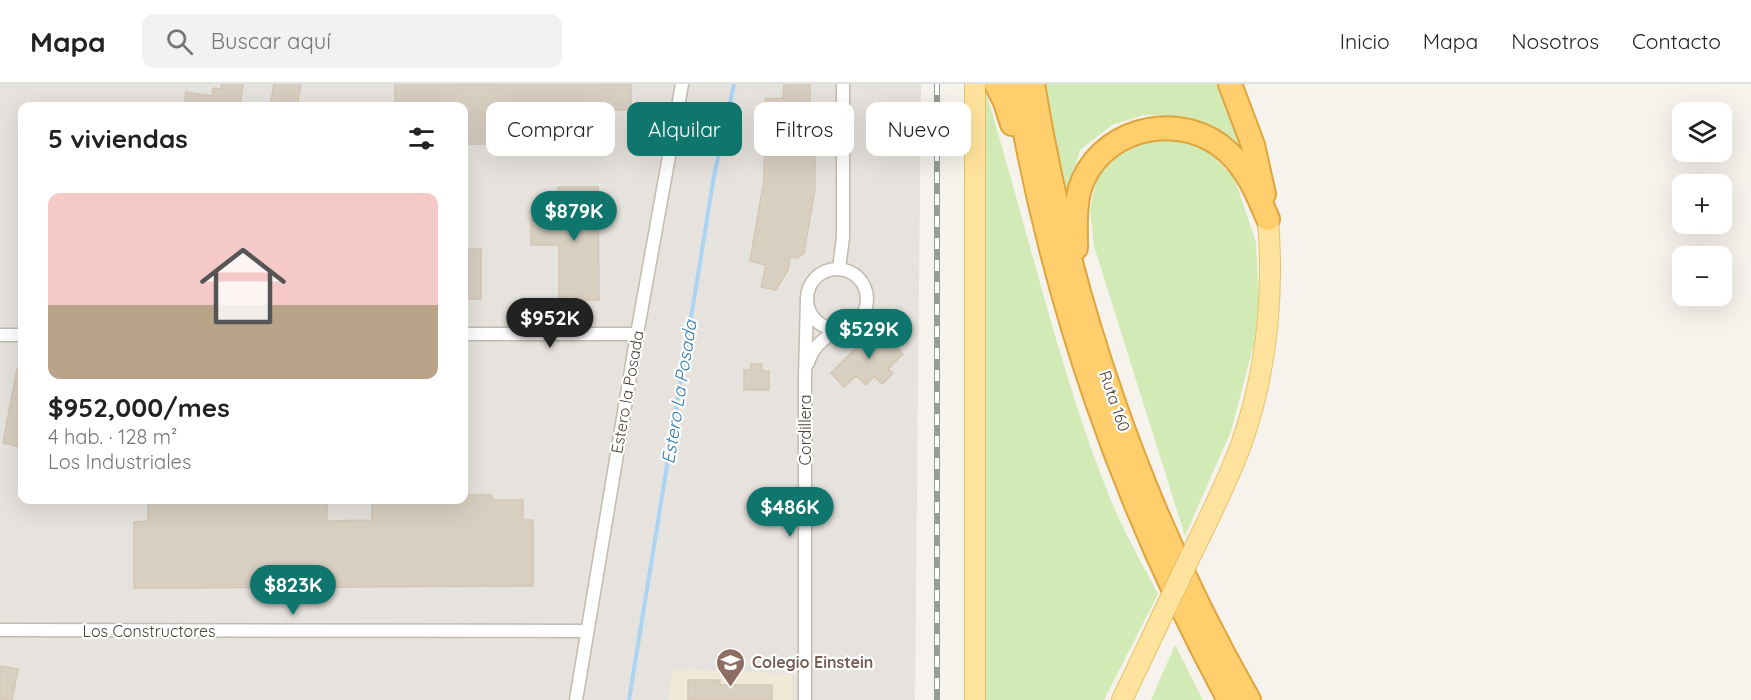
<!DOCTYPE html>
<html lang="es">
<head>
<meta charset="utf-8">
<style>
  body { margin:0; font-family:Quicksand,sans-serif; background:#f2f2f2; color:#222; height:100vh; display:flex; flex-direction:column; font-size:22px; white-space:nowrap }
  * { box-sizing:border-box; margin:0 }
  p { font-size:20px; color:#767676 }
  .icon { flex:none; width:33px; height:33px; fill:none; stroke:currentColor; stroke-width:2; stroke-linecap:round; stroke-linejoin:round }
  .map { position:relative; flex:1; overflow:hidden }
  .side { position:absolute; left:18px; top:18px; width:450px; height:402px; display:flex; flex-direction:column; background:#fff; border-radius:12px; box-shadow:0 6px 24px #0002 }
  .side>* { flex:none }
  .top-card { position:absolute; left:486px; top:18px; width:570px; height:54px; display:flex; gap:12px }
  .controls { position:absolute; left:1672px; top:18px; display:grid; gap:12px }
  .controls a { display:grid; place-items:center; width:60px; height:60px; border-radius:12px; background:#fff; box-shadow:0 6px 24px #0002; font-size:30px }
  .price { position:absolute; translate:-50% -51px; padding:0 14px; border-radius:21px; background:#0f766e; color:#fff; font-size:20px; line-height:39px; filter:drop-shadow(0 2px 3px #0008) }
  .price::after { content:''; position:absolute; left:50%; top:36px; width:18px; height:14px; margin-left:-9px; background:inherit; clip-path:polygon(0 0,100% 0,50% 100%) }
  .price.current { background:#222; color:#fff }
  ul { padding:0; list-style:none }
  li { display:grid; align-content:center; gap:12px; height:318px; padding:0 30px }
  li+li { border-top:2px solid #e0e0e0 }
  li span { display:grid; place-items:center; height:186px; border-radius:12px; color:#555 }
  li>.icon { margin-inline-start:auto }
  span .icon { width:108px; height:108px; fill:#fffc; stroke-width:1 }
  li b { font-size:26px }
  h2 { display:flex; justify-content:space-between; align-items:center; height:72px; padding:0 30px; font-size:26px }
  .chip { padding:0 21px; border-radius:12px; background:#fff; box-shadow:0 6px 24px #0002; font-size:21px; line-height:54px }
  .chip.current { background:#0f766e; color:#fff }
  header { display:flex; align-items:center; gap:36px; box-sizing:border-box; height:84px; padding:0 30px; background:#fff; border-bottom:2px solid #e0e0e0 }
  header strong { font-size:28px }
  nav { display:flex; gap:33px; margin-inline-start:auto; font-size:21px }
  .search { width:420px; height:54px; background:#f2f2f2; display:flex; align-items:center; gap:15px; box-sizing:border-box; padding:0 21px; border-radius:12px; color:#767676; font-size:22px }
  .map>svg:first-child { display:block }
  .industrial { fill:#e6e2dd; fill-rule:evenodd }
  .education { fill:#efe8d6 }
  .green { fill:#d2eab5 }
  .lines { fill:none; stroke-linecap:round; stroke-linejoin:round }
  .stream { stroke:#a9d4f2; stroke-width:4 }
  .building { fill:#d8cfc1; stroke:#d3c7b4; stroke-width:1.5 }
  .minor-casing { stroke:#c2bbae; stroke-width:15 }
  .primary-casing { stroke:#e6c16a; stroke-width:22 }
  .motorway-casing { stroke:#e0a43c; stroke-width:26 }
  .minor { stroke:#fff; stroke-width:12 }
  .primary { stroke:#ffe39c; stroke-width:20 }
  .motorway { stroke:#ffcf6e; stroke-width:22 }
  .rail-casing { stroke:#9a9a9a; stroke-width:6 }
  .rail { stroke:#fff; stroke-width:4; stroke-dasharray:11; stroke-linecap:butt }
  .primary-bridge-casing { stroke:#e6c16a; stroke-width:22; stroke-linecap:butt }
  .primary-bridge { stroke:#ffe39c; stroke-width:20 }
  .labels { text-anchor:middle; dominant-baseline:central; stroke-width:4.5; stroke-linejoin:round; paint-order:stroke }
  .street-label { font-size:16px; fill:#4b4439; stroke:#fff }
  .education-label { font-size:16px; font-weight:bold; fill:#785e54; stroke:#fff; text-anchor:start }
  .water-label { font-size:18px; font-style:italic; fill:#2e7ab2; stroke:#fff }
</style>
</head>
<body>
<header>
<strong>Mapa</strong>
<div class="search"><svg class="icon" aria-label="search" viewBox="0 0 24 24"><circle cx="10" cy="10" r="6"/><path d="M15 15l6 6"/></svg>Buscar aquí</div>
<nav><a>Inicio</a><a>Mapa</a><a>Nosotros</a><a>Contacto</a></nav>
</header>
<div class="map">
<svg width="1751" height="616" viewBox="0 0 1751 616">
  <rect width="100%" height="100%" fill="#f6f3ec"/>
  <!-- industrial -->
  <path class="industrial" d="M0 0H921L915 616H0ZM22 22H464V416H22Z"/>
  <!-- education -->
  <polygon class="education" points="673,585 792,590 792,616 668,616"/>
  <!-- green -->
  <g class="green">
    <polygon points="1045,0 1220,0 1247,67 1209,41 1179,32 1144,31 1112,41 1080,66 1067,109 1063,100"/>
    <path d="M983 5 987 12C1026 140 1056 274 1104 399 1118 437 1139 474 1158 510L1104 616H984Z"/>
    <polygon points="1169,53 1204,64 1234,93 1256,158 1260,237 1231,347 1185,452 1094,162 1090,126 1098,87 1108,73 1140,59"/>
    <polygon points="1175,561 1203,616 1151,616"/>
  </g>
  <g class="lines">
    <!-- stream -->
    <polyline class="stream" points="629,616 714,92 734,0"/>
  </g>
  <!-- building -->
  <g class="building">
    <polygon points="222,0 243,0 240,22 184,22 186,8 212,12 213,4 221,5"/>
    <polygon points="274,0 301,0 297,22 270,22"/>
    <polygon points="395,0 631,0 631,26 612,26 611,61 464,60 464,22 395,22"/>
    <polygon points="784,0 810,0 810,20 815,20 815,31 820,31 820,45 815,45 815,105 804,169 797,174 790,173 788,186 776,206 761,203 766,181 750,177 764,96 765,15 783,14"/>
    <polygon points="558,103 598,103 599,216 559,216 559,161 531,161 531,135 558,135"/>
    <rect x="464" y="165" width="17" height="50"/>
    <polygon points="873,240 903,270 888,285 893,289 882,300 874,292 866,301 856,292 844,303 831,289 868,252 864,249"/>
    <polygon points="751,280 762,280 762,287 769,287 769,306 744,306 744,286 751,286"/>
    <polygon points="17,285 22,285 22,363 3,359"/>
    <polygon points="464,411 492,411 492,416 523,416 523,436 533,436 533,502 134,504 134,438 148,437 148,416 327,416 327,437 372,436 372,416 464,416"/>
    <polygon points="0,582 18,585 12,616 0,616"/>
    <polygon points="688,596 720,596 720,601 772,601 772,616 688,616"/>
  </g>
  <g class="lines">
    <defs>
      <g id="minor">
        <polyline points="839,185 843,153 843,0"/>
        <circle cx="837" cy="215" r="30"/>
        <polyline points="464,250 637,250"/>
        <polyline points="0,251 22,251"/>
        <path d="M808 279C813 261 826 253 841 244"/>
        <polyline points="0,546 587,547"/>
        <polyline points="576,616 637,250 682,0"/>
        <polyline points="805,616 805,292 807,215"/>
      </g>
      <g id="primary">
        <polyline points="975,0 975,616"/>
        <path d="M1190 473C1208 436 1227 399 1241 361 1267 288 1274 211 1268 135"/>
        <polyline points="1122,616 1162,532"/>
      </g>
      <g id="motorway">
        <polyline points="996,0 1005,18 1012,40"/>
        <path d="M1016 0C1054 222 1122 418 1229 616"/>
        <path d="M1033 0C1068 215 1141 427 1249 616"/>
        <polyline points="1230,0 1253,61 1264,110"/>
        <path d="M1076 164C1076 141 1074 117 1083 96 1108 40 1186 27 1229 69 1248 86 1258 112 1268 135"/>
      </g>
    </defs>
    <!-- minor casing -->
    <use href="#minor" class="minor-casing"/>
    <!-- primary casing -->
    <use href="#primary" class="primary-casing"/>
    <!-- motorway casing -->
    <use href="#motorway" class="motorway-casing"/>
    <!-- minor -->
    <use href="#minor" class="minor"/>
    <!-- primary -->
    <use href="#primary" class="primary"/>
    <!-- motorway -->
    <use href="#motorway" class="motorway"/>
    <defs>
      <polyline id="rail" points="937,0 937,616"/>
    </defs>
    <!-- rail casing -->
    <use href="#rail" class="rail-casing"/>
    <!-- rail -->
    <use href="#rail" class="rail"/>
    <defs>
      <polyline id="primary-bridge" points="1162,532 1190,473"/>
    </defs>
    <!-- primary-bridge casing -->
    <use href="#primary-bridge" class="primary-bridge-casing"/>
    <!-- primary-bridge -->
    <use href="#primary-bridge" class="primary-bridge"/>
  </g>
  <!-- icons -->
  <defs>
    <symbol id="school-pin" viewBox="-11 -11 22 30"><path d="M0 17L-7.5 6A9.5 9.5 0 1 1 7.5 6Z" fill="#8d6e63" stroke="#fff"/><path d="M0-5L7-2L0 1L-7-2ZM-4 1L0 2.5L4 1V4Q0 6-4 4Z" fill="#fff"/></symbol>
  </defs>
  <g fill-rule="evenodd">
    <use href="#school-pin" x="714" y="562" width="33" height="45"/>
  </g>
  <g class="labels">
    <!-- street labels -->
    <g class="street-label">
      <text transform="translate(627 308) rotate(-80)">Estero la Posada</text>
      <text transform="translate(1115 317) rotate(71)">Ruta 160</text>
      <text transform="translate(805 346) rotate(-90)">Cordillera</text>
      <text x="149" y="547">Los Constructores</text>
    </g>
    <!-- education labels -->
    <g class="education-label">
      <text x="752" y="578">Colegio Einstein</text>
    </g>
    <!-- water labels -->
    <g class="water-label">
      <text transform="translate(679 308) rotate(-81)">Estero La Posada</text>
    </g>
  </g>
</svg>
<div class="controls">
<a><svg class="icon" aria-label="layers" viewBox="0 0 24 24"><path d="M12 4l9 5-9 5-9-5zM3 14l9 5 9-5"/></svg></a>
<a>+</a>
<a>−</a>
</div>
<b class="price" style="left:574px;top:158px">$879K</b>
<b class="price current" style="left:550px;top:265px">$952K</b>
<b class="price" style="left:869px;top:276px">$529K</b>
<b class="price" style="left:790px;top:454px">$486K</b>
<b class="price" style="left:293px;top:532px">$823K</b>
<div class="top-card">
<a class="chip">Comprar</a>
<a class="chip current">Alquilar</a>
<a class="chip">Filtros</a>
<a class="chip">Nuevo</a>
</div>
<section class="side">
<h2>5 viviendas<svg class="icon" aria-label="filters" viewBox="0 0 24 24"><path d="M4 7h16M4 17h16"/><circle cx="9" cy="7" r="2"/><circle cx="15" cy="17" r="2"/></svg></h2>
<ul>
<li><span style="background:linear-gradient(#f6c9c9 60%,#b9a48a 0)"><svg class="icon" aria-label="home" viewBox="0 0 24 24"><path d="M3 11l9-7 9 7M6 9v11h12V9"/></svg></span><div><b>$952,000/mes</b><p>4 hab. · 128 m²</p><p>Los Industriales</p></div></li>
</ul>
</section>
</div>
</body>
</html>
